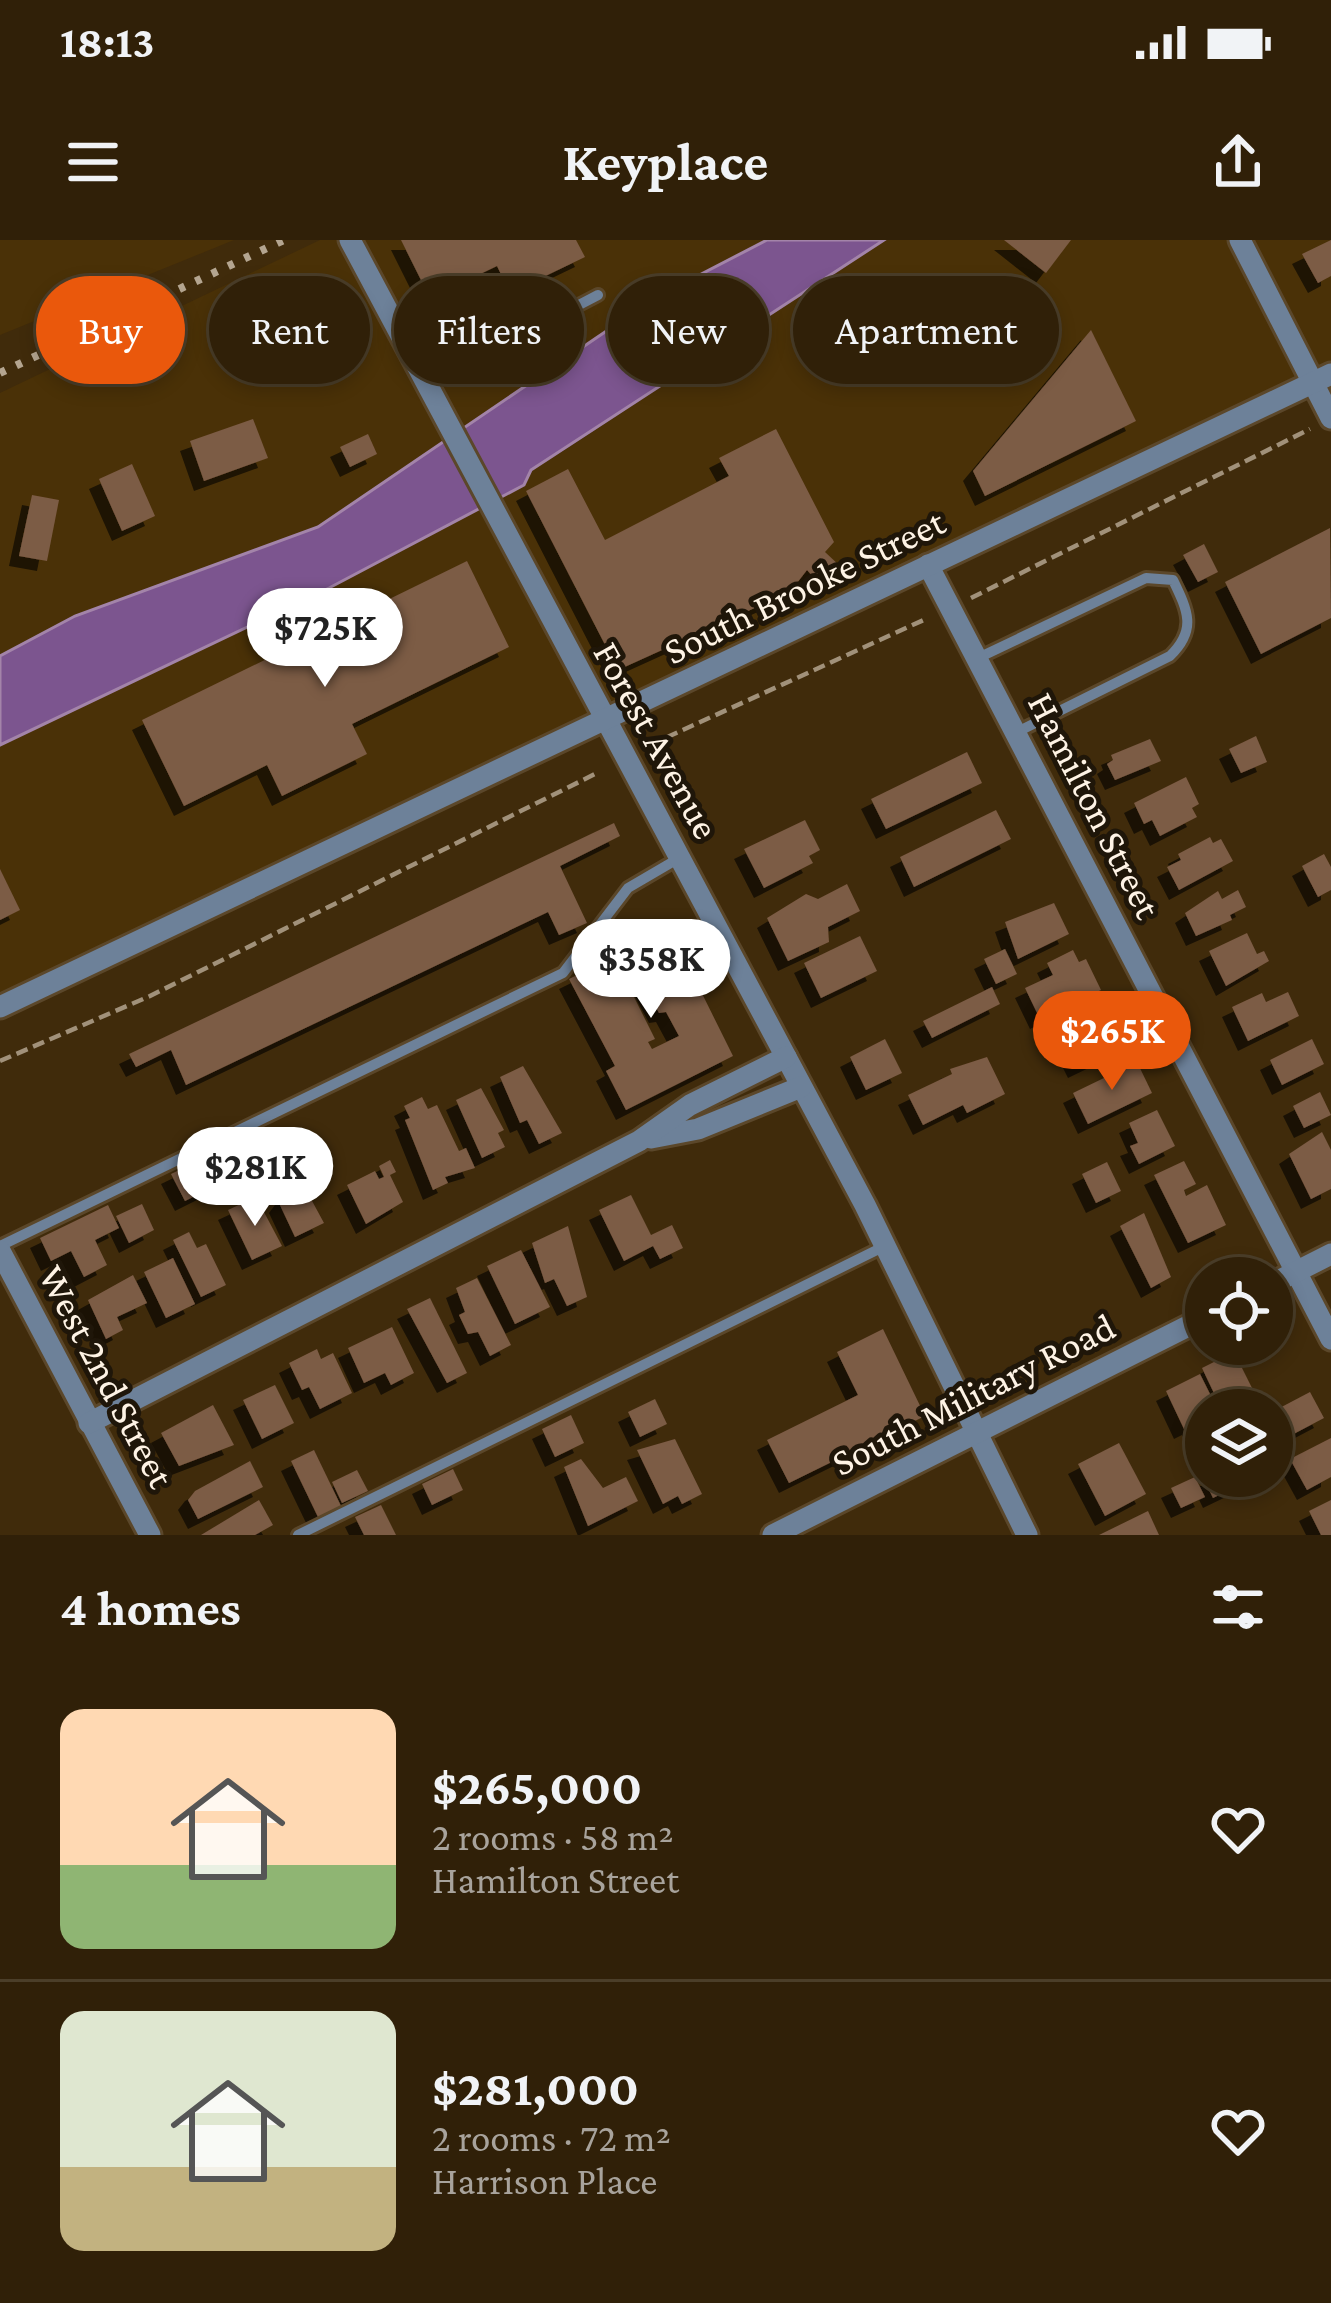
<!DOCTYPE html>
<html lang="en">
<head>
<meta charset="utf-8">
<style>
  body { margin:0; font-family:"Crimson Pro",serif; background:#382812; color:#f1f3f6; height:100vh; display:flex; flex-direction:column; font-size:45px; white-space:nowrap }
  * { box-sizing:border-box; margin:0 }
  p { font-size:39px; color:#a8a39c }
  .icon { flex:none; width:66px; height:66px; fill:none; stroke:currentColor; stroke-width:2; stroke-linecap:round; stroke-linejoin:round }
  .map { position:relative; height:1295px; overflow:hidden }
  .side { display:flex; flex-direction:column; background:#302008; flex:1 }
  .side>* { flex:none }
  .banner { position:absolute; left:36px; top:36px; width:1260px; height:108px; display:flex; gap:24px }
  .buttons { position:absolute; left:1185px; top:1017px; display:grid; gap:24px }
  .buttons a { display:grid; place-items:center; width:108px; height:108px; border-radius:50%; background:#302008; box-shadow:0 6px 18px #0003,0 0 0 3px #4b3e29; font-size:60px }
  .price { position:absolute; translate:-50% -102px; padding:0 27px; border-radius:42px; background:#fff; color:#222; font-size:39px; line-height:78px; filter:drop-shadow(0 3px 6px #0008) }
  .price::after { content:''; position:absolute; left:50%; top:72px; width:36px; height:27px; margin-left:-18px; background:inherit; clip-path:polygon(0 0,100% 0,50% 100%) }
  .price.current { background:#ea580c; color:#fff }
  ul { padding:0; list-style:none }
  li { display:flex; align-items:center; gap:36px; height:300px; padding:0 60px }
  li+li { border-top:3px solid #4b3e29 }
  li span { display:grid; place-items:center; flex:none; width:336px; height:240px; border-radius:24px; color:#555 }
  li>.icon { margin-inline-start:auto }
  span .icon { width:144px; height:144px; fill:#fffc; stroke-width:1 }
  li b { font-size:51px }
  h2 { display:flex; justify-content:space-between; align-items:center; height:144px; padding:0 60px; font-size:51px }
  .tag { padding:0 42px; border-radius:54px; background:#302008; box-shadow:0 6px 18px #0003,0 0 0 3px #4b3e29; font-size:42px; line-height:108px }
  .tag.current { background:#ea580c; color:#fff }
  .status { display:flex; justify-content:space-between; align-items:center; height:84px; padding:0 60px; background:#302008; direction:ltr }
  .status svg { height:33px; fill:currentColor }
  header { display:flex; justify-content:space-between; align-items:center; height:156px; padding:0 60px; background:#302008; font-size:54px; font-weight:700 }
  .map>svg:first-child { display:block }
  .built { fill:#4a3107 }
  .water { fill:#7c558f; stroke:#a384a9; stroke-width:3 }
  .building { fill:#7c5b45; filter:url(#shadow) }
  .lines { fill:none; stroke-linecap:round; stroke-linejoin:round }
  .lane-casing { stroke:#5b472a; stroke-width:16 }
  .street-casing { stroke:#5b472a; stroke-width:27 }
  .path { stroke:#a1917a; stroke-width:4.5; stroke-dasharray:12 6; stroke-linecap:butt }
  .lane { stroke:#6d8199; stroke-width:10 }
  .street { stroke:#6d8199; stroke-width:21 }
  .rail { stroke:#b4a590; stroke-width:8; stroke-dasharray:6 12; stroke-linecap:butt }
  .labels { text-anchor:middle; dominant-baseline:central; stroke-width:10; stroke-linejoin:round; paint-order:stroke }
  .street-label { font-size:39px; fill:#fef3e5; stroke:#1f1609 }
</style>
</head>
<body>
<div class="status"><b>18:13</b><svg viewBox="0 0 49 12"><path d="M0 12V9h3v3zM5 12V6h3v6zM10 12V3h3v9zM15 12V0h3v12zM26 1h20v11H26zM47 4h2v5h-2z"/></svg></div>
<header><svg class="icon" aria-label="menu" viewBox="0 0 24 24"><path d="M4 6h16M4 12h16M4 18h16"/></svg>Keyplace<svg class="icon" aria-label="share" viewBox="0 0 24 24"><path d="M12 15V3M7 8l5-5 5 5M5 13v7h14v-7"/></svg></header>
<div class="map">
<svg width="1331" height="1295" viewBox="0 0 1331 1295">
  <defs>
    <filter id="shadow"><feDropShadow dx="-10" dy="10" stdDeviation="0" flood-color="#0009"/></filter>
  </defs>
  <rect width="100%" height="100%" fill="#402b0b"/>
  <!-- built -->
  <g class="built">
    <polygon points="0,0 234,0 0,95"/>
    <polygon points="320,0 767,0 655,58 318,287 75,376 0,416 0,153"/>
    <polygon points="884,0 1331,0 1331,178 1313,143 0,767 0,505 329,348 562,212"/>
  </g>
  <!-- water -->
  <polygon class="water" points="767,0 884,0 531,230 524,245 329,348 0,505 0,416 75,376 318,287 655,58"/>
  <!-- building -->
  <g class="building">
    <polygon points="401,0 576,0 585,17 510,53 497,26 430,58"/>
    <polygon points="1004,0 1071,0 1046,33"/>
    <polygon points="1331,0 1331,36 1318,43 1302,14"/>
    <polygon points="1091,90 1136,181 985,256 973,231"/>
    <polygon points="253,179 268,218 204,241 190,201"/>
    <polygon points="776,189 834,302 825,312 841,327 815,339 807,330 790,352 618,430 526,251 568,229 605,300 729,236 719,218"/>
    <polygon points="368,194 377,214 350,227 340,207"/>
    <polygon points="132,224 155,276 122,291 99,239"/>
    <polygon points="32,255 59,260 47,321 19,316"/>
    <polygon points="1330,288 1331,378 1261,414 1225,342"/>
    <polygon points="1204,304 1218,332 1198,342 1183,315"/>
    <polygon points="467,321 509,407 352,484 367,514 282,556 267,525 184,566 142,480"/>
    <polygon points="1256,496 1267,522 1241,533 1229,509"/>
    <polygon points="1150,499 1161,521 1115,540 1107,524 1113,520 1111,515"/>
    <polygon points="967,512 982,543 886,589 871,559"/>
    <polygon points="1186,537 1199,564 1192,568 1197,577 1160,596 1152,580 1144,584 1134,563"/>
    <polygon points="996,570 1011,599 914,647 900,617"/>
    <polygon points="805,580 820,610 809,616 813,623 764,648 744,609"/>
    <polygon points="614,583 620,596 560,626 587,683 559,695 548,672 186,845 171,810 136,827 129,814"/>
    <polygon points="1210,597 1213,603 1221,599 1233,621 1179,650 1167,627 1181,620 1178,614"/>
    <polygon points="1324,614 1331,627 1331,650 1318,657 1302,626"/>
    <polygon points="0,629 20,670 0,680"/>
    <polygon points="847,644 860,671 828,687 829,702 788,721 767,678 806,654 818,659"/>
    <polygon points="1238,650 1246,667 1230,675 1232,680 1196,696 1185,673 1218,651 1222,659"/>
    <polygon points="1054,663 1069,694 1018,719 1005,682"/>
    <polygon points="671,691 733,816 626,870 606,831 615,826 569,739 614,717 655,799 648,802 652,809 679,796 666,772 659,773 627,713"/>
    <polygon points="1247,693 1257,714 1264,711 1269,721 1226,746 1209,711"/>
    <polygon points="860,696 877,731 821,758 804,723"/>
    <polygon points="1005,709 1017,734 996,744 984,719"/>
    <polygon points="1073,710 1079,722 1086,719 1101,750 1040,779 1025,748 1053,735 1047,723"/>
    <polygon points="992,747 1000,764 932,798 923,781"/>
    <polygon points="1288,752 1299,776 1248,801 1232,767 1262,753 1266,762"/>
    <polygon points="1126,775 1138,799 1078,828 1066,804"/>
    <polygon points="885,799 902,833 866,850 850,817"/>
    <polygon points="1312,799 1324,824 1282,845 1270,820"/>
    <polygon points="987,817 1005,854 967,873 963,865 923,885 908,855 952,834 950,829"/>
    <polygon points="1137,822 1152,853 1088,884 1073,853"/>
    <polygon points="523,826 562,893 539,904 527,880 520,883 500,837"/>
    <polygon points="481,848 504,890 498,893 505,907 482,918 456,860"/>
    <polygon points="1320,852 1331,875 1304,888 1293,866"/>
    <polygon points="422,857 428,869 437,865 459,911 466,908 475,928 445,937 448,943 433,950 405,880 410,878 404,866"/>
    <polygon points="1157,870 1175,906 1139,924 1130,906 1138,903 1129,883"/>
    <polygon points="1322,892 1331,910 1331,949 1311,959 1289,914"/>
    <polygon points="390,920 396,932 390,935 403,962 366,984 347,945 375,931 379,939 384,937 379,926"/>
    <polygon points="1184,921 1196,944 1184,950 1186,956 1207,945 1226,985 1188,1003 1154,935"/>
    <polygon points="196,922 209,949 185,961 171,934"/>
    <polygon points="1107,922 1121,951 1096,963 1082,934"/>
    <polygon points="293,926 324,983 295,997 279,963 285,955 275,935"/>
    <polygon points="631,955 651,995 672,985 683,1008 660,1019 653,1006 624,1021 599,970"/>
    <polygon points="256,957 282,1006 252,1020 228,970"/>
    <polygon points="142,964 154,990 129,1003 116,976"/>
    <polygon points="108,965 119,988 95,1000 107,1025 84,1037 71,1011 51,1021 40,998"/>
    <polygon points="1144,973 1171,1037 1151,1048 1120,986"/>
    <polygon points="568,986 587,1057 567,1066 554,1039 545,1043 532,1003"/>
    <polygon points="189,992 197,1008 206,1004 226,1045 201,1057 173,1000"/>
    <polygon points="521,1010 550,1067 515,1084 487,1026"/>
    <polygon points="173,1018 195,1064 166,1078 144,1032"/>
    <polygon points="133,1035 147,1063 117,1077 123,1090 106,1099 88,1060"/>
    <polygon points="477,1038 511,1105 490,1116 478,1092 468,1094 459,1075 465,1072 456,1048"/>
    <polygon points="430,1058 467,1133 447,1143 407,1069"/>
    <polygon points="392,1087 414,1133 391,1145 385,1133 364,1143 348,1108"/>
    <polygon points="883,1089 925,1176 789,1243 767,1200 858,1155 837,1112"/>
    <polygon points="317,1109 321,1119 333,1113 352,1153 320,1169 309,1147 302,1150 289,1123"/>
    <polygon points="1234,1112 1258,1160 1222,1170 1202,1128"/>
    <polygon points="1200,1134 1218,1170 1206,1170 1206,1192 1197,1196 1192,1185 1184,1189 1166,1151"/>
    <polygon points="275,1145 294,1183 262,1199 243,1160"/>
    <polygon points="1310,1152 1324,1178 1286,1198 1272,1172"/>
    <polygon points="655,1159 667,1184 640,1197 628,1172"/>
    <polygon points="213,1165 234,1205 179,1226 161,1193"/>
    <polygon points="571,1175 584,1203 555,1217 542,1189"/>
    <polygon points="1331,1198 1331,1237 1307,1250 1290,1219"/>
    <polygon points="675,1199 702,1254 682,1264 678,1256 663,1264 637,1210"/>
    <polygon points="1119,1203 1146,1254 1105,1276 1078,1224"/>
    <polygon points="314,1210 341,1266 318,1277 291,1221"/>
    <polygon points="581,1219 603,1248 626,1237 638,1261 588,1286 564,1227"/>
    <polygon points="250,1221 263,1247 198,1279 188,1260 195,1251"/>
    <polygon points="1206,1228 1206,1236 1239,1236 1242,1244 1213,1258 1200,1231"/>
    <polygon points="453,1229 463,1250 432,1265 422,1244"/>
    <polygon points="357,1230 368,1251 342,1263 332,1242"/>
    <polygon points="1195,1237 1205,1257 1181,1268 1171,1248"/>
    <polygon points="259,1260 273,1285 255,1295 201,1295"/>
    <polygon points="1331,1260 1331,1295 1321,1295 1309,1271"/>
    <polygon points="381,1265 396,1295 364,1295 355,1277"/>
    <polygon points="1148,1271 1159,1295 1099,1295"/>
  </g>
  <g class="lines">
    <defs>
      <g id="lane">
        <polyline points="398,92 489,46"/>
        <polyline points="426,145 598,55"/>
        <path d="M978 418 1146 338 1173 340C1188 371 1197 390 1170 416L1017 492"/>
        <polyline points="0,1006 563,733 628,648 681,617"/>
        <polyline points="298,1295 885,1006"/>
      </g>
      <g id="street">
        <polyline points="350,0 865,965 1027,1295"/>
        <polyline points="1240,0 1331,178"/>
        <polyline points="928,325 1331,1099"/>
        <polyline points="0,767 1331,134"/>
        <polyline points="651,898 698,889 801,847"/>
        <polyline points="0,1011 150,1295"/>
        <polyline points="1272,1044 1331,1014"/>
        <polyline points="89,1183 639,901 690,865 786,817"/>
        <polyline points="773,1295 1206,1077"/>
      </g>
    </defs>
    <!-- lane casing -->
    <use href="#lane" class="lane-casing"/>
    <!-- street casing -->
    <use href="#street" class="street-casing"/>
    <!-- path -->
    <g class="path">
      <polyline points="971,358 1310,189"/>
      <polyline points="650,505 928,378"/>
      <polyline points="0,821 150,756 595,534"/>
    </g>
    <!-- lane -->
    <use href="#lane" class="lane"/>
    <!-- street -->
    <use href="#street" class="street"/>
    <!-- rail -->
    <polyline class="rail" points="0,133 284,0"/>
  </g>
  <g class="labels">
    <!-- street labels -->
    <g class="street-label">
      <text transform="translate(804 346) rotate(-26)">South Brooke Street</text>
      <text transform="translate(657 500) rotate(61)">Forest Avenue</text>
      <text transform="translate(1095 565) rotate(63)">Hamilton Street</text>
      <text transform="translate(107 1136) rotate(62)">West 2nd Street</text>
      <text transform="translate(973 1154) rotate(-27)">South Military Road</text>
    </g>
  </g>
</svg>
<div class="buttons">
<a><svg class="icon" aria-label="locate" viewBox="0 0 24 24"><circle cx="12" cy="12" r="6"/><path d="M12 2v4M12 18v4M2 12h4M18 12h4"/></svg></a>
<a><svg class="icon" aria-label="layers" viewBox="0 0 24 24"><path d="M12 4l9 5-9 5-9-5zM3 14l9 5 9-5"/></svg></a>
</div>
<b class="price" style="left:325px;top:450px">$725K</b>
<b class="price" style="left:651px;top:781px">$358K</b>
<b class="price current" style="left:1112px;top:853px">$265K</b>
<b class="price" style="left:255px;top:989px">$281K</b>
<div class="banner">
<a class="tag current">Buy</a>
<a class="tag">Rent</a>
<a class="tag">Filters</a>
<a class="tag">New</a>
<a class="tag">Apartment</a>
</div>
</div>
<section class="side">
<h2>4 homes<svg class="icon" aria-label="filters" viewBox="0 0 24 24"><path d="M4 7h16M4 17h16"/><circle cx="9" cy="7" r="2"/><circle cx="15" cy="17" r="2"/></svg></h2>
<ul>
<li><span style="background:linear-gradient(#ffd9b3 65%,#8fb573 0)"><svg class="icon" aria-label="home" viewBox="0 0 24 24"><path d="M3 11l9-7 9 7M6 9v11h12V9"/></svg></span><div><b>$265,000</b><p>2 rooms · 58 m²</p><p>Hamilton Street</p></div><svg class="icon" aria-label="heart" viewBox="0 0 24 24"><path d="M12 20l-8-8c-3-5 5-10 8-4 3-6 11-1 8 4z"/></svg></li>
<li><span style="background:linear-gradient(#dfe7d0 65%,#c2b280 0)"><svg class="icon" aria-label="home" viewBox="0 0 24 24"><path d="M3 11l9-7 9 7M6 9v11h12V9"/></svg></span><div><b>$281,000</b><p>2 rooms · 72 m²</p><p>Harrison Place</p></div><svg class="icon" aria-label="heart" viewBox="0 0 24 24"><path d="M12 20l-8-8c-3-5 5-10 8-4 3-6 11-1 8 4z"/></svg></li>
</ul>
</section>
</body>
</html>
